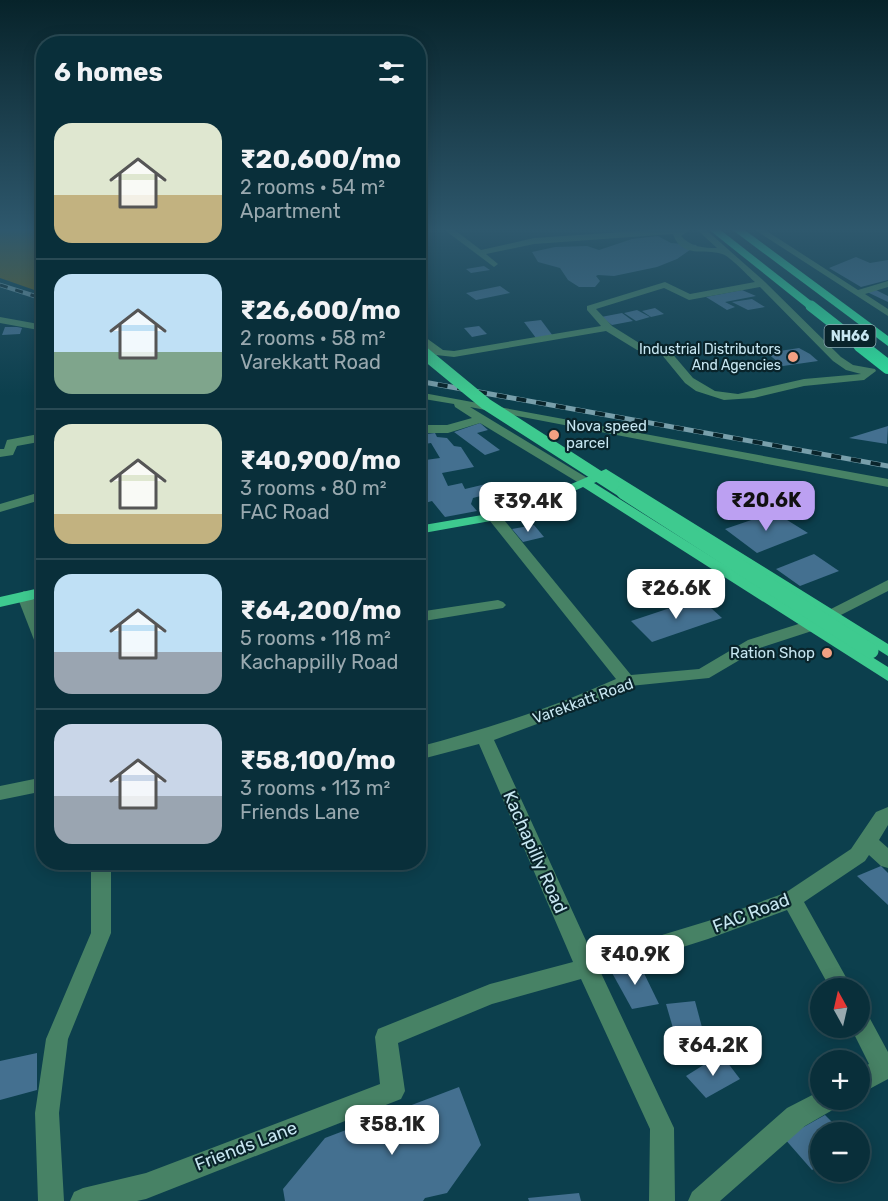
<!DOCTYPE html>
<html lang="en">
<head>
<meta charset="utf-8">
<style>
  body { margin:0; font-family:Rubik,sans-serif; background:#173b45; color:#f1f3f6; height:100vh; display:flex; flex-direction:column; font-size:22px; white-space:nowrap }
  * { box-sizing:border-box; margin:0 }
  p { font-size:20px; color:#99a9af }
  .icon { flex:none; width:33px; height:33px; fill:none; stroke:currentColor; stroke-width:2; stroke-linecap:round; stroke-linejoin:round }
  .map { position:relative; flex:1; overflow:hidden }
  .details { position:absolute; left:36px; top:36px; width:390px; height:834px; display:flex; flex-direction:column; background:#092f3a; border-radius:24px; box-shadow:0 3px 15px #0003,0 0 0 2px #294a54 }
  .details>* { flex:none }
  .needle { width:39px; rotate:352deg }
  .fabs { position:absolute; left:810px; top:978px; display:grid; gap:12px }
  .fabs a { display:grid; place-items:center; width:60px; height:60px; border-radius:50%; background:#092f3a; box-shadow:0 3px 15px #0003,0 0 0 2px #294a54; font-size:30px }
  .price { position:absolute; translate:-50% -51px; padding:0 14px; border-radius:12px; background:#fff; color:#222; font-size:20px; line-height:39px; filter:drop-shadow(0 2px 3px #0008) }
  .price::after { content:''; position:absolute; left:50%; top:36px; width:18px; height:14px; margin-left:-9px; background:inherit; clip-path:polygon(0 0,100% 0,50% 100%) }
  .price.selected { background:#bca0f2; color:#111 }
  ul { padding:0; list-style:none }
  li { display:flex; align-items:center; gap:18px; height:150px; padding:0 18px }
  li+li { border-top:2px solid #294a54 }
  li span { display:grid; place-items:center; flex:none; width:168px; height:120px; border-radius:18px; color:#555 }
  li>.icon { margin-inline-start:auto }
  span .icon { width:72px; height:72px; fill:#fffc; stroke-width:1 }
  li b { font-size:26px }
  h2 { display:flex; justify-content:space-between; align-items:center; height:72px; padding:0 18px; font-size:26px }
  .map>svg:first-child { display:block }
  .green { fill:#6c621b }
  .building { fill:#447090 }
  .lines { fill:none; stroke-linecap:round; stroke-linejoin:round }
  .minor { fill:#478265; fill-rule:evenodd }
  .major { fill:#3eca8f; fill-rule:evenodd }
  .highway { fill:#30e79f; fill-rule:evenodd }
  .rail-far1-casing { stroke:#789fab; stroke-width:4.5 }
  .rail-casing { stroke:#789fab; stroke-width:5 }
  .rail-far1 { stroke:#09242b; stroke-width:3; stroke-dasharray:8; stroke-linecap:butt }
  .rail { stroke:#09242b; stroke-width:4; stroke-dasharray:10; stroke-linecap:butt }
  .major-bridge-far1 { stroke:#3eca8f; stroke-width:12 }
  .major-bridge { stroke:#3eca8f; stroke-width:15 }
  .highway-bridge-far1 { stroke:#30e79f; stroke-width:11 }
  .highway-bridge { stroke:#30e79f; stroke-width:14 }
  .poi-dot { fill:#f3a082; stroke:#09242b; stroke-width:2 }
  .labels { text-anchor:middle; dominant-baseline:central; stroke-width:4.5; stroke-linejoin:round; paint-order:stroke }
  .shield { fill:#09242b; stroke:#8eacb6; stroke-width:1.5 }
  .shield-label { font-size:14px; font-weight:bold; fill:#c7e6f1 }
  .far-poi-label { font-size:14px; fill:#c7e6f1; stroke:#09242b; text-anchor:end }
  .poi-label { font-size:15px; fill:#c7e6f1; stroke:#09242b; text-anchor:start }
  .street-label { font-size:15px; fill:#c7e6f1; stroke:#09242b }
  .near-street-label { font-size:18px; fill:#c7e6f1; stroke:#09242b }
</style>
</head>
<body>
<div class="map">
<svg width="888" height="1201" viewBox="0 0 888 1201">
  <rect width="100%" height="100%" fill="#0c3f4d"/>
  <!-- green -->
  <polygon class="green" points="0,228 43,228 43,293 0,278"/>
  <!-- building -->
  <g class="building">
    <polygon points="658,236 671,243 697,245 677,259 657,267 614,276 598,275 596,276 600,281 595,287 579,287 568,280 560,268 538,262 532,252 555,247 587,246 599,250 632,239"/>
    <polygon points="856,257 870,263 888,260 888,280 861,287 829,268"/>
    <polygon points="484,266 490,270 471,273 466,269"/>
    <polygon points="500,286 510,293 476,300 466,293"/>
    <polygon points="742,290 756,296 725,302 735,307 727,310 706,297"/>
    <polygon points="876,290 888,296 888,302 867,292"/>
    <polygon points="752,299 765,307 748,310 732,302"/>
    <polygon points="655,308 664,314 651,317 642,311"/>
    <polygon points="637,310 650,317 636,321 624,313"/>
    <polygon points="622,313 633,321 612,325 601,317"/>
    <polygon points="541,320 553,336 536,338 524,322"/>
    <polygon points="479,326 487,334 472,337 464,328"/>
    <polygon points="5,327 17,327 22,328 20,334 2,335"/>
    <polygon points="799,348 810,354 818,361 783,366 767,353"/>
    <polygon points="480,423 488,430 477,433 500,450 485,455 454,432"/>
    <polygon points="888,426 887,444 849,438"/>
    <polygon points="435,433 437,437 447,438 454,446 461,447 474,467 442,473 448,486 462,483 465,489 486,484 496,492 473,498 471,504 477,511 445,517 432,501 418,505 418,493 428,491 418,481 418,461 440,458 431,443 418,445 418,435"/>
    <polygon points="771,510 808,533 757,553 725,529 760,517 758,515"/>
    <polygon points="534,525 544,537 523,542 512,529"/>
    <polygon points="814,554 839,571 800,586 776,569"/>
    <polygon points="700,598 722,618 652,642 631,621"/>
    <polygon points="881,866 888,873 888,905 857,876"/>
    <polygon points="638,961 659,1004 632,1009 611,971"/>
    <polygon points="695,1001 704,1035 675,1035 666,1004"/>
    <polygon points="37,1053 37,1090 0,1100 0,1061"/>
    <polygon points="721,1054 740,1079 706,1098 686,1076"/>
    <polygon points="459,1087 481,1145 447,1193 425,1198 423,1201 285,1201 283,1189 325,1138"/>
    <polygon points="825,1115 842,1132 820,1132 820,1165 812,1170 784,1138"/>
    <polygon points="579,1193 581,1201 529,1201 528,1198"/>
  </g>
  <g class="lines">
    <!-- minor -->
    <g class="minor">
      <polygon points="418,228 436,228 418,232"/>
      <path d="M442 228H452L481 250 534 238 683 228 690 230 681 236C691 247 703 248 717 248L695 228H704L765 282 841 357 853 365 875 369 876 371 864 380 804 386 754 398 724 400 696 391 685 383 662 355 637 350 606 331 454 357 436 355 418 341V332L443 350 454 351 601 326 587 310V306L665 282 690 294 755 282C748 276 730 256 722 254 705 248 681 259 673 234L534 244 486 254 498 264 494 267ZM760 287 833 361 846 370 861 374 804 379 738 394 715 391 693 378 670 351 644 346 612 326 596 309 664 288 689 300Z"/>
      <polygon points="752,228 762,228 858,290 888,281 888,287 865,294 888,309 888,316"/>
      <polygon points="0,317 44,325 44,331 0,323"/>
      <polygon points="418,392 888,479 888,487 470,407 589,479 590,482 584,486 480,423 448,433 418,433 418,425 447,425 472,418 455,407 454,404 418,398"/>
      <polygon points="44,433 44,441 17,446 13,455 0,457 0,449 4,449 7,440"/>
      <polygon points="44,491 44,499 0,512 0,504"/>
      <path d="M495 514 500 515 631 675 699 669 748 640 808 621H818L821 625 818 629 760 648 709 678 630 686 591 704 494 740 593 956 708 921 785 893 851 849 876 812 888 807V825L879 840 888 848V868L881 866 869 855 865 861 804 902 852 988H830L787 910 708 939 601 973 674 1128 675 1201H649L650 1129 581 979 492 1004 398 1043 405 1091 401 1099 146 1199 137 1201H70L74 1192 83 1188 146 1173 380 1084 375 1037 378 1029 490 984 573 962 479 744 418 760V747C487 729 552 708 616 679L490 521 488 518Z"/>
      <polygon points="888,580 888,591 837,617 827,617 824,614 827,611"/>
      <path d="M24 591C41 596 44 635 44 650L36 645 17 596Z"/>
      <polygon points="498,600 503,602 506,605 503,608 418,622 418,612"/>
      <polygon points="44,777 44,791 0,800 0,786"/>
      <polygon points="91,862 111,862 111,933 68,1039 59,1113 64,1201 38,1201 35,1113 46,1039 91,933"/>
      <polygon points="860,1012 868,1015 888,1052 888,1079 860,1094 860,1069 869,1064 851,1028 860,1028"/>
      <polygon points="820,1091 820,1100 840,1100 836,1108 805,1126 720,1201 688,1201 692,1192 787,1108"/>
    </g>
    <!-- major -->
    <g class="major">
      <polygon points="606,469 888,644 888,656 605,478 594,483 888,667 888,681 583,487 519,516 418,534 418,526 511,510"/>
      <polygon points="44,587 44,597 0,607 0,597"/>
    </g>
    <!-- highway -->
    <g class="highway">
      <polygon points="707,228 718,228 815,304 815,308 807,308"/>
      <polygon points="730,228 742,228 888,336 888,346"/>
    </g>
    <defs>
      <polyline id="rail-far1" points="0,285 44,299"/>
      <polyline id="rail" points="418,381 888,466"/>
    </defs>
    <!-- rail-far1 casing -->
    <use href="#rail-far1" class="rail-far1-casing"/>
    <!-- rail casing -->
    <use href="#rail" class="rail-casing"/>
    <!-- rail-far1 -->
    <use href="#rail-far1" class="rail-far1"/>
    <!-- rail -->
    <use href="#rail" class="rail"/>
    <!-- major-bridge-far1 -->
    <polyline class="major-bridge-far1" points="418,348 486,404 626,494"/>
    <!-- major-bridge -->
    <polyline class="major-bridge" points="624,492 871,651"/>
    <!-- highway-bridge-far1 -->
    <polyline class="highway-bridge-far1" points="811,306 862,346"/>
    <!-- highway-bridge -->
    <polyline class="highway-bridge" points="860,345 888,367"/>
  </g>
  <!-- sky -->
  <linearGradient id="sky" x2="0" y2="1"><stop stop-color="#07232a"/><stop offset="0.58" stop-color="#2e586d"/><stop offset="1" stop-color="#2e586d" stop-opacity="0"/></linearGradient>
  <rect width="888" height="396" fill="url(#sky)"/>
  <!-- markers -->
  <g class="poi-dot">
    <circle cx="793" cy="357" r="6"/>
    <circle cx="554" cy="435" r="6"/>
    <circle cx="827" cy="653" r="6"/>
  </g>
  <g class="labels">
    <!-- shield labels -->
    <rect class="shield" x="824.5" y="325" width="51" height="22" rx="4.5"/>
    <g class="shield-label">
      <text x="850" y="336">NH66</text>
    </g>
    <!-- far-poi labels -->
    <g class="far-poi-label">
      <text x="781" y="349">Industrial Distributors<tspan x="781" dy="16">And Agencies</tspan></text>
    </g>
    <!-- poi labels -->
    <g class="poi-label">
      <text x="566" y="426">Nova speed<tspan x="566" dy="17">parcel</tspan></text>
      <text x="815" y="653" text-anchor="end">Ration Shop</text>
    </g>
    <!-- street labels -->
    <g class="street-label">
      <text transform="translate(583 701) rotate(-20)">Varekkatt Road</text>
    </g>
    <!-- near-street labels -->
    <g class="near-street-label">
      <text transform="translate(535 852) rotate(66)">Kachapilly Road</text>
      <text transform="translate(751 913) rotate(-21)">FAC Road</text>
      <text transform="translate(246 1146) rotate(-21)">Friends Lane</text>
    </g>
  </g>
</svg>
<div class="fabs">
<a><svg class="needle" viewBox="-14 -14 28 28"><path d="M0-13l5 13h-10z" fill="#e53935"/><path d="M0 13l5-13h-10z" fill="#99a9af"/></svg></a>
<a>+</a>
<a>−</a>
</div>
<b class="price selected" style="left:766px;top:532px">₹20.6K</b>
<b class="price" style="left:528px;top:533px">₹39.4K</b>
<b class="price" style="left:676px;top:620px">₹26.6K</b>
<b class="price" style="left:635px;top:986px">₹40.9K</b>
<b class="price" style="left:713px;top:1077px">₹64.2K</b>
<b class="price" style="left:392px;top:1156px">₹58.1K</b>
<section class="details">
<h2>6 homes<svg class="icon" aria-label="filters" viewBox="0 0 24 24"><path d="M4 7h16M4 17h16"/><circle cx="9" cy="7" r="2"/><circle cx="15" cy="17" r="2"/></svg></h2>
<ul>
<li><span style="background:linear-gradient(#dfe7d0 60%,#c2b280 0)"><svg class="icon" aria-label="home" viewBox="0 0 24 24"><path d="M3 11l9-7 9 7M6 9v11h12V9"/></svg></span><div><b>₹20,600/mo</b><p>2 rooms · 54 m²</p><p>Apartment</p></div></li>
<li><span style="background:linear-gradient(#bfe0f5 65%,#7fa58c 0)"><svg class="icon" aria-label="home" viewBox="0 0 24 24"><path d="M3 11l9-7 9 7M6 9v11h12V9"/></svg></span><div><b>₹26,600/mo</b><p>2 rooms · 58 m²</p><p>Varekkatt Road</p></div></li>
<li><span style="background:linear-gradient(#dfe7d0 75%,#c2b280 0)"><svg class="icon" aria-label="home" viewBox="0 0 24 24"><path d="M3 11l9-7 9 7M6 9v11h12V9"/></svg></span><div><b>₹40,900/mo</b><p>3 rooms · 80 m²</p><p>FAC Road</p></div></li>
<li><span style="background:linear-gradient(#bfe0f5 65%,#9aa5b1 0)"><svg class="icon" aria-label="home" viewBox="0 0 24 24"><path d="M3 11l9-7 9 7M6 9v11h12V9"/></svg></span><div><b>₹64,200/mo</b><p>5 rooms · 118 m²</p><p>Kachappilly Road</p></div></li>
<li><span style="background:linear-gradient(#c9d6e8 60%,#9aa5b1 0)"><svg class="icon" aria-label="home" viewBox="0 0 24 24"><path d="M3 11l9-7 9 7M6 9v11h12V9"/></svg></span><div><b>₹58,100/mo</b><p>3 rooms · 113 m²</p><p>Friends Lane</p></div></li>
</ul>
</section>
</div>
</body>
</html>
